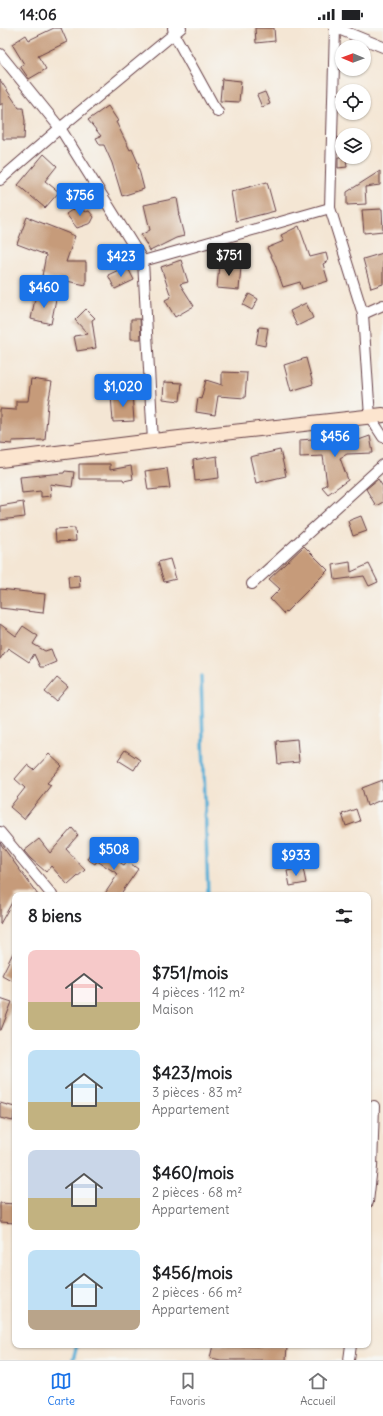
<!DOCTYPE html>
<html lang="fr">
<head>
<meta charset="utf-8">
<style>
  body { margin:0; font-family:Delius,sans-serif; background:#f2f2f2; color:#202124; height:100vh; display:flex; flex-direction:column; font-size:15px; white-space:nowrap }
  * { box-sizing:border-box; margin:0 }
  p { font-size:13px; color:#757577 }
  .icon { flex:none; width:22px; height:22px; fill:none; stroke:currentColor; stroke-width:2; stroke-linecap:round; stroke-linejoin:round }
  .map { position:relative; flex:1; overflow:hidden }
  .side { position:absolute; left:12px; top:864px; width:359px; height:456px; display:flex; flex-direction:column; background:#fff; border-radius:8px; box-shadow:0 1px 3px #0004 }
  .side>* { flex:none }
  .needle { width:26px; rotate:271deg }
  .tools { position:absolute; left:335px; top:12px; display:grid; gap:8px }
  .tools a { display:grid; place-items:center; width:36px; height:36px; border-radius:50%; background:#fff; box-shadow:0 1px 3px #0004; font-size:20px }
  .price { position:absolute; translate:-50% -34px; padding:0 9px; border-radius:4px; background:#1a73e8; color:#fff; font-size:13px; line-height:26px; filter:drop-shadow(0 1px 2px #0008) }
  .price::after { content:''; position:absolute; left:50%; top:24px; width:12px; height:9px; margin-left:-6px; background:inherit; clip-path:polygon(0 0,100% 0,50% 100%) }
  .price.current { background:#222; color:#fff }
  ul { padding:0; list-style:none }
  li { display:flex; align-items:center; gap:12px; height:100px; padding:0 16px }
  li span { display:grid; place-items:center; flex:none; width:112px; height:80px; border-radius:8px; color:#555 }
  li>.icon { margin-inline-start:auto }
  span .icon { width:48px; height:48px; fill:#fffc; stroke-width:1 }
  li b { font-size:17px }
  h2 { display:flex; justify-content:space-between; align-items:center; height:48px; padding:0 16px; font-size:17px }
  .status { display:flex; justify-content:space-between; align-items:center; height:28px; padding:0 20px; background:#fff; direction:ltr }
  .status svg { height:11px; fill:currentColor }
  .tab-bar { display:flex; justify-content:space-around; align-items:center; height:56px; border-top:1px solid #e0e0e0; background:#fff; font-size:11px; color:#757577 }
  .tab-bar a { display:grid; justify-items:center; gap:2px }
  .tab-bar .current { color:#1a73e8 }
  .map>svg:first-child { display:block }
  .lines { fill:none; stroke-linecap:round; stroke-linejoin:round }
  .stream { stroke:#5bb0d7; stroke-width:3.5 }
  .building { fill:#c69b7a }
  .street-casing { stroke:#643d44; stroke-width:12 }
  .secondary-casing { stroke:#643d44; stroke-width:16 }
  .street { stroke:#fff; stroke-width:10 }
  .secondary { stroke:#fce5cf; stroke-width:14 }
</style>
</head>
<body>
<div class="status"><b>14:06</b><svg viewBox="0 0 49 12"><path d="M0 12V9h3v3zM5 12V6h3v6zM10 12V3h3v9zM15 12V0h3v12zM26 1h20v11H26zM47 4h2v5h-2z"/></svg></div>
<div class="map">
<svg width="383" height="1332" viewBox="0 0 383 1332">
  <rect width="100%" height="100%" fill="#f6f6f2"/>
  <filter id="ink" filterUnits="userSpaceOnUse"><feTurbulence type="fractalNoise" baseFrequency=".025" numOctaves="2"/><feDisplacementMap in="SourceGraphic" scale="8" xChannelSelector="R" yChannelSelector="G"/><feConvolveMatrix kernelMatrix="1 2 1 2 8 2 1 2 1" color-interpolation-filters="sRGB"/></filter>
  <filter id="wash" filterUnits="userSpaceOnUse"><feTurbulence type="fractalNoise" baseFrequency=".012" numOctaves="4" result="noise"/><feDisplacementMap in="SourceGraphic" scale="16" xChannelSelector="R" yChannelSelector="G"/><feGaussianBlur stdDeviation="0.9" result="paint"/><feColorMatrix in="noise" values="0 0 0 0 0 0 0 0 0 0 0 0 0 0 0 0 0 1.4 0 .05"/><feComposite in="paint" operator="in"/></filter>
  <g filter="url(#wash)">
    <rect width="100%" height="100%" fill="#f4e6d4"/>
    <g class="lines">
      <!-- stream -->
      <g class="stream">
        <polyline points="201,648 208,867"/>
        <polyline points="73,1332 77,1317"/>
      </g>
    </g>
    <g id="blocks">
      <!-- building -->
      <g class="building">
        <polygon points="54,0 61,0 67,14 38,28 46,41 29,51 20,38 24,36 12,16 26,7 29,12"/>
        <polygon points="255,0 274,0 275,13 256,15"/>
        <polygon points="222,51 241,53 239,74 220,73"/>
        <polygon points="0,52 19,80 23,80 25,93 24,111 3,111 3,75 0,77"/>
        <polygon points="265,64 270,76 262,79 257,67"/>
        <polygon points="108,78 118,93 116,94 130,122 132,121 139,137 138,138 144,161 122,168 112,135 104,117 100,117 96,110 101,108 88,92"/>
        <polygon points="44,126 57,138 45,153 59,164 45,180 18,157"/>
        <polygon points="338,129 346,129 347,139 338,140"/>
        <polygon points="380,143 380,157 365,159 366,176 347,177 347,164"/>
        <polygon points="267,154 275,183 236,193 231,164"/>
        <polygon points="177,170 180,187 179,188 184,208 176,210 150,223 141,207 150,202 144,177"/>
        <polygon points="78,178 85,184 89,183 94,189 91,195 77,200 66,186"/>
        <polygon points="382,181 383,203 364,205 362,182"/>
        <polygon points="27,189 75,208 66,234 86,234 86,257 42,248 46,227 17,216"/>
        <polygon points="299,198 310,229 326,225 328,233 323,236 328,253 302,261 300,254 283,259 275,236 267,220 284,213 281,207"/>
        <polygon points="383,225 383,256 371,260 363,231"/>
        <polygon points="181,232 188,254 180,256 194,278 175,289 165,272 171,269 161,239"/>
        <polygon points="219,236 241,238 239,262 217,260"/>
        <polygon points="127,238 134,252 115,261 108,247"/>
        <polygon points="36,266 56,271 51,296 31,291"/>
        <polygon points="249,266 258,271 252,282 243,277"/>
        <polygon points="306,275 313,290 297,298 290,283"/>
        <polygon points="86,281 95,290 92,292 96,320 77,323 74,308 88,306 75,292"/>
        <polygon points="131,291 140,291 141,311 131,311"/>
        <polygon points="259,299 268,300 265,318 256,316"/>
        <polygon points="306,330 313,356 291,363 284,337"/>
        <polygon points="222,344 247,345 245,370 218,368 215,387 196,384 198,370 201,371 206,352 222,357"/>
        <polygon points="31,351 52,354 48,376 45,412 12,413 12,416 0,415 0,381 16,382 16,373 28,373"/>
        <polygon points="164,354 182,355 180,373 163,371"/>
        <polygon points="132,365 134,393 113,394 111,367"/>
        <polygon points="370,408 373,425 347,426 340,430 348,452 328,466 322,459 327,456 323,428 300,429 300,412 312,411 313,419 353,414"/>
        <polygon points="280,422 286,448 256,455 250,429"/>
        <polygon points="217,428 219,450 195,453 193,432"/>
        <polygon points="79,436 110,436 110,442 131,438 133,451 124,453 123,451 79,451"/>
        <polygon points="167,440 170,460 148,462 145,443"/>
        <polygon points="65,443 74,444 72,459 50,456 51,468 41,469 41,463 22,465 20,449 64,445"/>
        <polygon points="378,451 383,459 383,474 376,478 366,461"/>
        <polygon points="23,474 25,489 0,492 0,478"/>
        <polygon points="361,488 367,503 353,508 348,493"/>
        <polygon points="75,500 76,513 56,514 55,501"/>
        <polygon points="304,518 328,542 284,586 270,571 280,561 269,551"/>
        <polygon points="170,531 176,551 164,554 158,534"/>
        <polygon points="350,534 351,544 369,536 378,554 369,558 364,548 335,552 333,537"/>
        <polygon points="79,547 80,559 69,560 68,548"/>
        <polygon points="0,561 45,566 43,585 0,580"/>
        <polygon points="0,596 16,608 23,598 38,608 33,616 45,623 51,621 56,634 44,639 40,639 34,626 29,634 8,620 0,631"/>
        <polygon points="57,650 68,659 56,673 45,664"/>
        <polygon points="297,711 299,734 278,736 276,713"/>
        <polygon points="125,722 140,732 134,742 118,732"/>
        <polygon points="49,726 62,738 47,755 51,757 24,791 10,779 25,760 15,751 27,737 34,742"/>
        <polygon points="383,752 383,771 367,778 362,760"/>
        <polygon points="356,781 360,793 346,798 342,786"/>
        <polygon points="72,800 78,807 66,821 85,842 68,857 51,838 46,844 31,831 24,823 39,811 50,825"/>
        <polygon points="0,815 38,867 15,867 15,869 0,896"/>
        <polygon points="94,819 124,837 127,833 138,841 120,867 104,867 118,846 97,833 95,836 87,831"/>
        <polygon points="303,840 306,855 290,858 287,843"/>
        <polygon points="15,921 15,945 11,952 2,947"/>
        <polygon points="0,970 12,974 1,1002 0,1002"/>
        <polygon points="0,1075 15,1079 13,1093 0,1090"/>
        <polygon points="0,1175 15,1176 15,1195 0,1194"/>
        <polygon points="213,1317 287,1319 286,1332 221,1332 210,1330"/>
      </g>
    </g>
  </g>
  <g filter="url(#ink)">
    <use href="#blocks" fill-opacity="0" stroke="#643d44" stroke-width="1"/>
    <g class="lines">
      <defs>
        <g id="street">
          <polyline points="173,0 174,6 212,75 218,84"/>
          <polyline points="335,0 330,180 363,286 370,389 383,409"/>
          <polyline points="336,0 383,19"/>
          <polyline points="0,26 60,100 143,233 153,413"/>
          <polyline points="0,152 60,100 181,0"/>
          <polyline points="143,233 330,180"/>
          <polyline points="363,286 383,277"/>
          <polyline points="252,556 383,437"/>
          <polyline points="0,804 52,867"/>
          <polyline points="368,1174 372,1139 374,1078"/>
          <polyline points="349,1332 351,1317"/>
        </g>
        <polyline id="secondary" points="0,432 153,413 383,387"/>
      </defs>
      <!-- street casing -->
      <use href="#street" class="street-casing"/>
      <!-- secondary casing -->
      <use href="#secondary" class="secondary-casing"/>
      <!-- street -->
      <use href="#street" class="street"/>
      <!-- secondary -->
      <use href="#secondary" class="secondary"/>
    </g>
  </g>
</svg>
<div class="tools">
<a><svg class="needle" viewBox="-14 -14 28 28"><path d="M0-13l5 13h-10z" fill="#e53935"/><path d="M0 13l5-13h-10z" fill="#757577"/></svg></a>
<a><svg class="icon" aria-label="locate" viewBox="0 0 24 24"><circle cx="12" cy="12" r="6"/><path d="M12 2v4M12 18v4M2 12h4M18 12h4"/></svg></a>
<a><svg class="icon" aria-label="layers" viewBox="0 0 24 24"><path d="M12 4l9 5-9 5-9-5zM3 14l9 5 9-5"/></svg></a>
</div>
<b class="price" style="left:80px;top:189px">$756</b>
<b class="price current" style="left:229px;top:249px">$751</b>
<b class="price" style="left:121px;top:250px">$423</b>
<b class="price" style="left:44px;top:281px">$460</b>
<b class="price" style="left:123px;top:380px">$1,020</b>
<b class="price" style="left:335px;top:430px">$456</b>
<b class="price" style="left:114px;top:843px">$508</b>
<b class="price" style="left:296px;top:849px">$933</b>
<section class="side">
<h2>8 biens<svg class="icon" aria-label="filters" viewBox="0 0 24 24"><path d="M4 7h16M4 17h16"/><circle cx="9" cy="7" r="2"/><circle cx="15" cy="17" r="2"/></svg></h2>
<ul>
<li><span style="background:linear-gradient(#f6c9c9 65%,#c2b280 0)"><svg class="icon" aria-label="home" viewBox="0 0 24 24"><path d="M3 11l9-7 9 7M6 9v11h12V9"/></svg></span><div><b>$751/mois</b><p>4 pièces · 112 m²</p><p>Maison</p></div></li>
<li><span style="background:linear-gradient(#bfe0f5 65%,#c2b280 0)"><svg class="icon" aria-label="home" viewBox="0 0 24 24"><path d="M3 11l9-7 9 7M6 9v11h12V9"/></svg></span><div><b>$423/mois</b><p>3 pièces · 83 m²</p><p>Appartement</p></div></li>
<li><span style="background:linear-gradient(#c9d6e8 60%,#c2b280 0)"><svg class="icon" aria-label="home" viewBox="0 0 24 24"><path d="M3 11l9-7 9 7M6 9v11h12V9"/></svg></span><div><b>$460/mois</b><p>2 pièces · 68 m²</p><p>Appartement</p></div></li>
<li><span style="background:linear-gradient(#bfe0f5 75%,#b9a48a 0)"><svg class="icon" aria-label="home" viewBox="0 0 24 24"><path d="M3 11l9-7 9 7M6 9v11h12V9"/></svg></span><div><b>$456/mois</b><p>2 pièces · 66 m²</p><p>Appartement</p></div></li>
</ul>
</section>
</div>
<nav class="tab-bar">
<a class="current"><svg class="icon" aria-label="map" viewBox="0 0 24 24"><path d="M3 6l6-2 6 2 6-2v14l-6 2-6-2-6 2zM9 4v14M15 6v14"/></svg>Carte</a>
<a><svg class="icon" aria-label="saved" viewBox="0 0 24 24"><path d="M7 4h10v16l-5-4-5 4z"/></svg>Favoris</a>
<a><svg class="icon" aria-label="home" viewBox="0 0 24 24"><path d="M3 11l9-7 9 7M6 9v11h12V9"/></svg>Accueil</a>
</nav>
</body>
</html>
